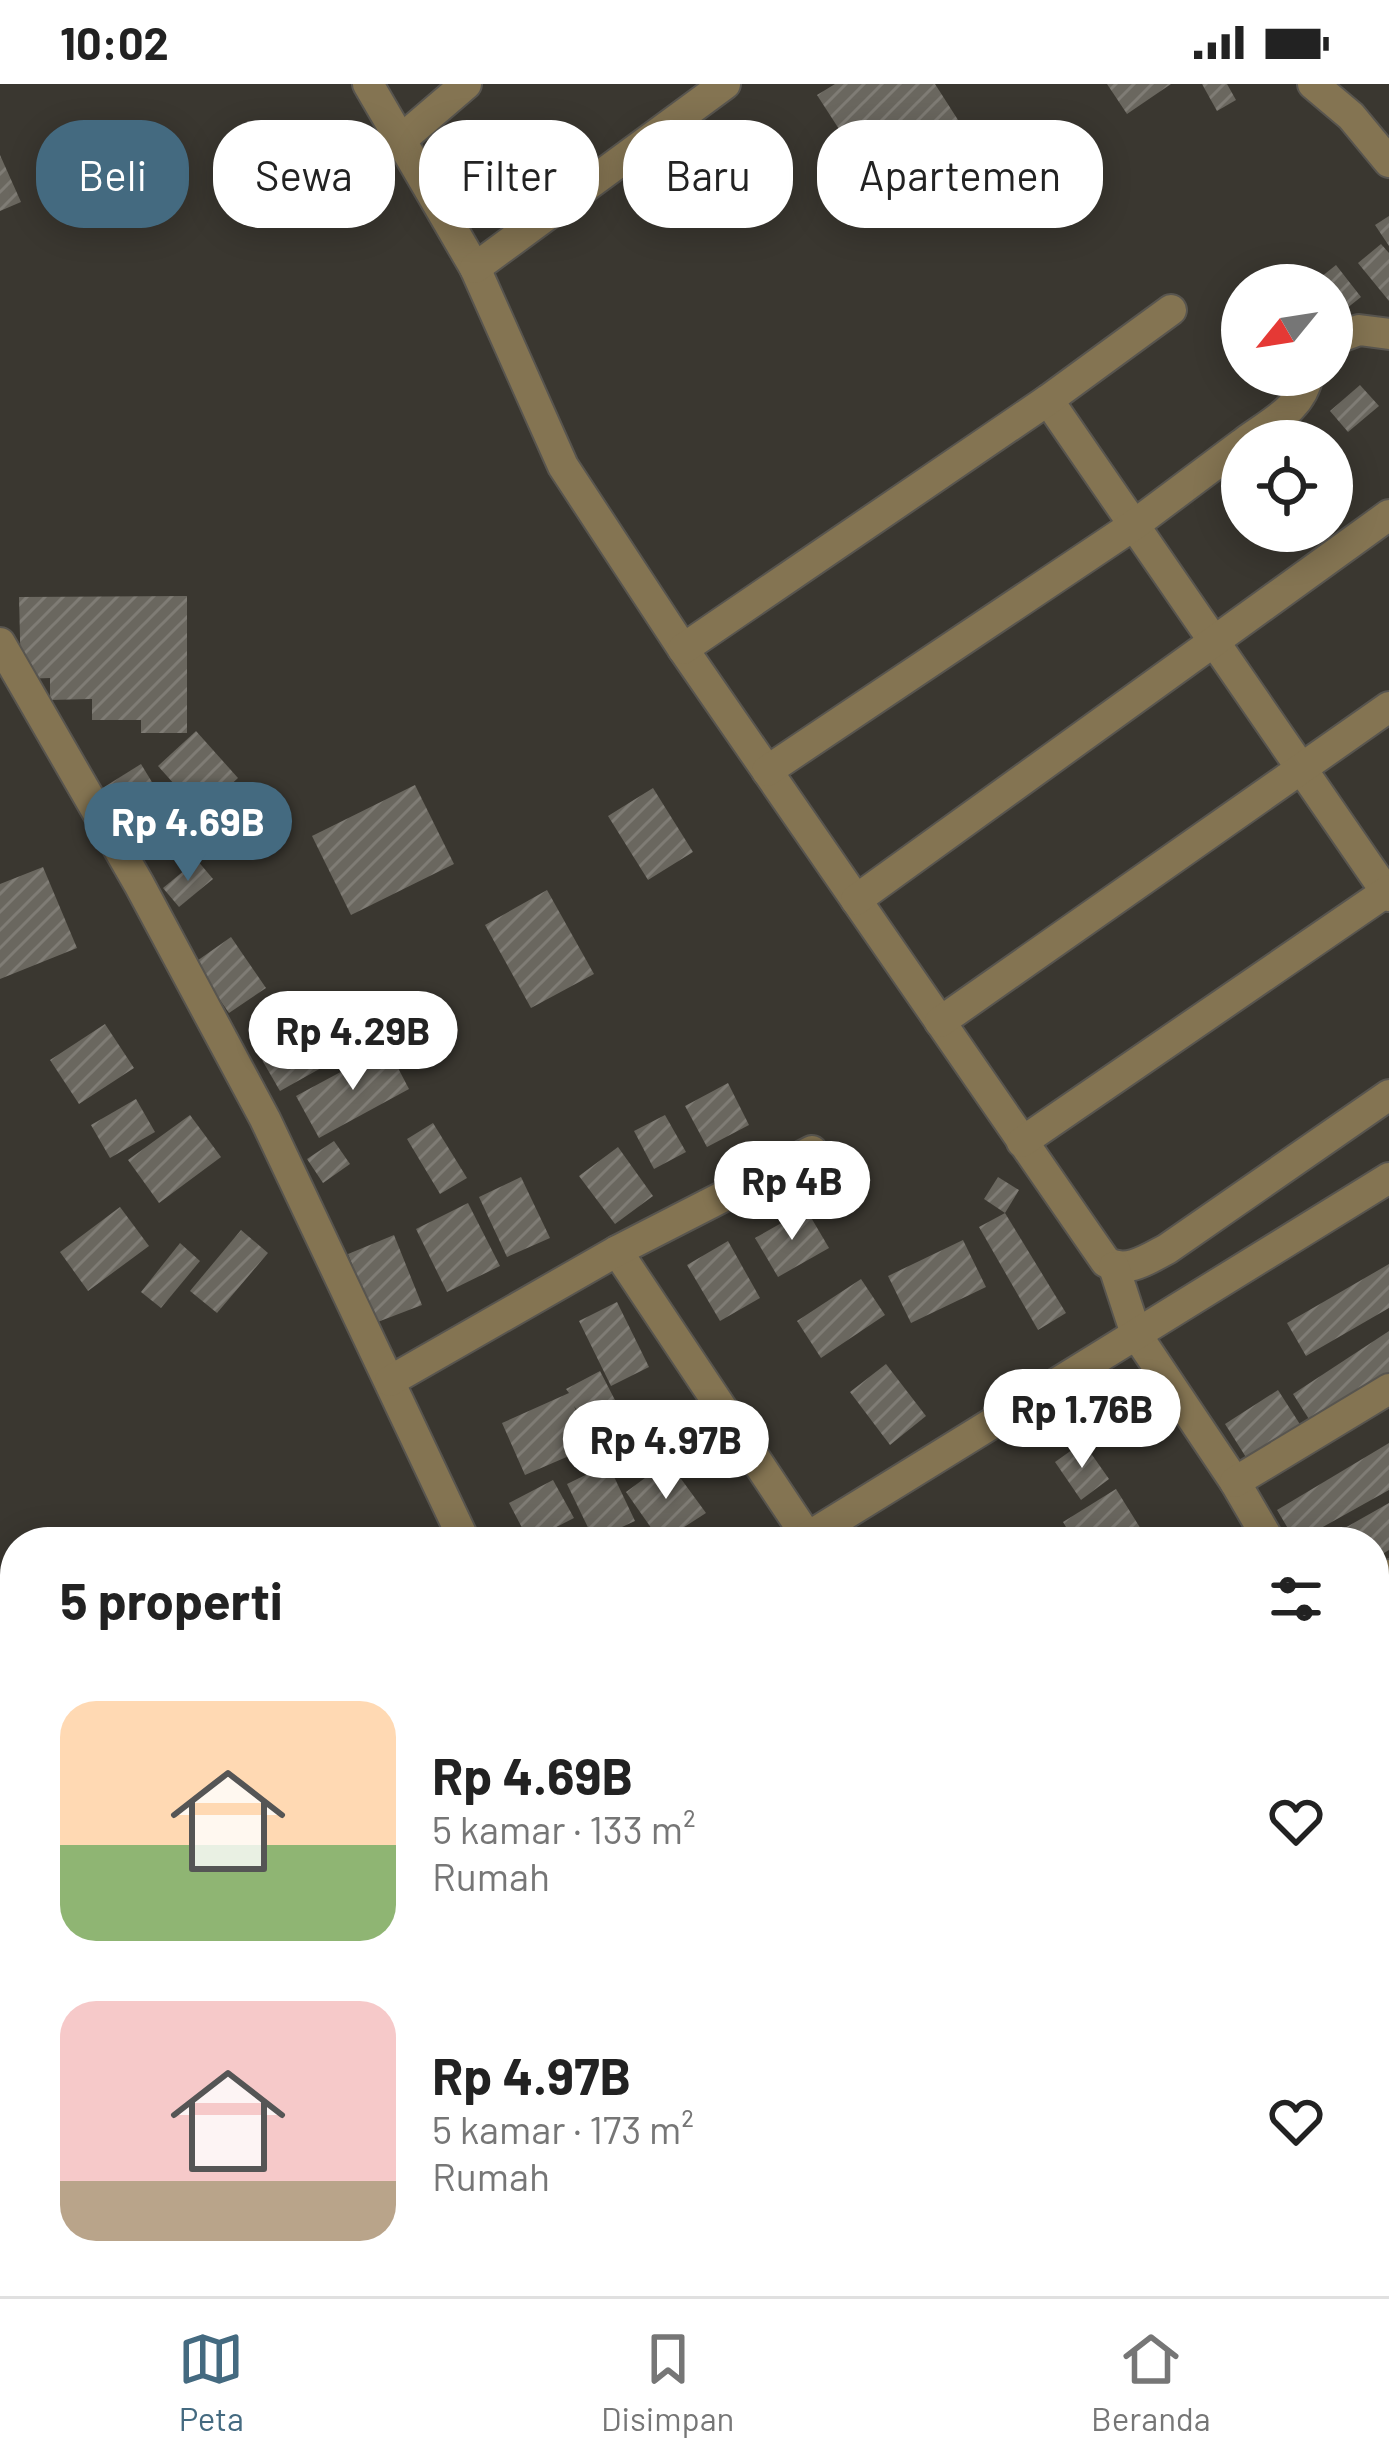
<!DOCTYPE html>
<html lang="id">
<head>
<meta charset="utf-8">
<style>
  body { margin:0; font-family:Barlow,sans-serif; background:#f6f6f6; color:#222; height:100vh; display:flex; flex-direction:column; font-size:45px; white-space:nowrap }
  * { box-sizing:border-box; margin:0 }
  p { font-size:39px; color:#767676 }
  .icon { flex:none; width:66px; height:66px; fill:none; stroke:currentColor; stroke-width:2; stroke-linecap:round; stroke-linejoin:round }
  .map { position:relative; flex:1; overflow:hidden }
  .details { position:absolute; left:0px; top:1443px; width:1389px; height:771px; display:flex; flex-direction:column; background:#fff; border-radius:48px 48px 0 0; box-shadow:0 6px 30px #0003 }
  .details>* { flex:none }
  .top-card { position:absolute; left:36px; top:36px; width:1317px; height:108px; display:flex; gap:24px }
  .needle { width:78px; rotate:240deg }
  .controls { position:absolute; left:1221px; top:180px; display:grid; gap:24px }
  .controls a { display:grid; place-items:center; width:132px; height:132px; border-radius:50%; background:#fff; box-shadow:0 6px 30px #0003; font-size:60px }
  .price { position:absolute; translate:-50% -102px; padding:0 27px; border-radius:42px; background:#fff; color:#222; font-size:39px; line-height:78px; filter:drop-shadow(0 3px 6px #0008) }
  .price::after { content:''; position:absolute; left:50%; top:72px; width:36px; height:27px; margin-left:-18px; background:inherit; clip-path:polygon(0 0,100% 0,50% 100%) }
  .price.active { background:#446a80; color:#fff }
  ul { padding:0; list-style:none }
  li { display:flex; align-items:center; gap:36px; height:300px; padding:0 60px }
  li span { display:grid; place-items:center; flex:none; width:336px; height:240px; border-radius:36px; color:#555 }
  li>.icon { margin-inline-start:auto }
  span .icon { width:144px; height:144px; fill:#fffc; stroke-width:1 }
  li b { font-size:51px }
  h2 { display:flex; justify-content:space-between; align-items:center; height:144px; padding:0 60px; font-size:51px }
  .tag { padding:0 42px; border-radius:48px; background:#fff; box-shadow:0 6px 30px #0003; font-size:42px; line-height:108px }
  .tag.active { background:#446a80; color:#fff }
  .status { display:flex; justify-content:space-between; align-items:center; height:84px; padding:0 60px; background:#fff; direction:ltr }
  .status svg { height:33px; fill:currentColor }
  .tab-bar { display:flex; justify-content:space-around; align-items:center; height:168px; border-top:3px solid #e0e0e0; background:#fff; font-size:33px; color:#767676 }
  .tab-bar a { display:grid; justify-items:center; gap:6px }
  .tab-bar .active { color:#446a80 }
  .map>svg:first-child { display:block }
  .building { fill:url(#building-hatch) }
  .lines { fill:none; stroke-linecap:round; stroke-linejoin:round }
  .minor-casing { stroke:#58554f; stroke-width:34 }
  .minor { stroke:#847452; stroke-width:30 }
</style>
</head>
<body>
<div class="status"><b>10:02</b><svg viewBox="0 0 49 12"><path d="M0 12V9h3v3zM5 12V6h3v6zM10 12V3h3v9zM15 12V0h3v12zM26 1h20v11H26zM47 4h2v5h-2z"/></svg></div>
<div class="map">
<svg width="1389" height="2212" viewBox="0 0 1389 2212">
  <defs>
    <pattern id="building-hatch" width="6" height="6" patternUnits="userSpaceOnUse" patternTransform="scale(3)"><rect width="6" height="6" fill="#6a675f"/><path d="M-1 1l2-2M0 6l6-6M5 7l2-2" fill="none" stroke="#7f7c75"/></pattern>
  </defs>
  <rect width="100%" height="100%" fill="#3a3730"/>
  <!-- building -->
  <g class="building">
    <polygon points="835,0 935,0 967,50 879,107 817,11"/>
    <polygon points="1107,0 1171,0 1127,30"/>
    <polygon points="1202,0 1227,0 1236,16 1217,27"/>
    <polygon points="0,71 21,118 0,127"/>
    <polygon points="1389,132 1389,162 1375,141"/>
    <polygon points="1381,160 1389,169 1389,217 1358,179"/>
    <polygon points="1336,181 1361,213 1332,236 1332,201 1311,201"/>
    <polygon points="1360,301 1379,322 1348,348 1330,327"/>
    <polygon points="187,512 187,649 141,649 141,636 92,636 92,615 50,616 50,594 21,595 19,513"/>
    <polygon points="196,647 238,694 200,729 158,682"/>
    <polygon points="141,680 175,736 136,761 101,705"/>
    <polygon points="415,701 454,780 351,831 312,752"/>
    <polygon points="653,704 693,768 648,796 608,732"/>
    <polygon points="197,776 213,795 179,823 163,804"/>
    <polygon points="43,783 77,864 0,895 0,800"/>
    <polygon points="547,806 594,890 531,924 485,841"/>
    <polygon points="231,853 266,904 229,929 194,879"/>
    <polygon points="316,935 339,974 280,1007 258,969"/>
    <polygon points="105,940 134,984 79,1020 50,976"/>
    <polygon points="387,963 409,1005 319,1054 296,1012"/>
    <polygon points="728,999 749,1041 707,1063 685,1022"/>
    <polygon points="136,1015 155,1048 110,1074 91,1041"/>
    <polygon points="190,1031 221,1073 159,1119 128,1076"/>
    <polygon points="665,1031 686,1068 654,1085 634,1047"/>
    <polygon points="433,1039 467,1094 440,1110 407,1055"/>
    <polygon points="334,1057 350,1080 323,1099 307,1075"/>
    <polygon points="618,1063 653,1112 615,1140 579,1092"/>
    <polygon points="521,1093 550,1154 507,1173 479,1113"/>
    <polygon points="998,1093 1019,1106 1005,1129 984,1115"/>
    <polygon points="468,1119 500,1182 447,1208 416,1145"/>
    <polygon points="120,1123 149,1162 88,1207 60,1168"/>
    <polygon points="806,1125 829,1164 778,1193 755,1154"/>
    <polygon points="1005,1129 1066,1229 1038,1246 979,1143"/>
    <polygon points="241,1146 268,1169 217,1229 190,1207"/>
    <polygon points="394,1151 422,1221 375,1239 348,1170"/>
    <polygon points="963,1156 986,1203 911,1239 888,1192"/>
    <polygon points="728,1157 760,1214 720,1237 687,1181"/>
    <polygon points="180,1159 200,1177 161,1224 141,1208"/>
    <polygon points="1389,1180 1389,1224 1306,1272 1287,1239"/>
    <polygon points="861,1195 885,1231 821,1274 797,1237"/>
    <polygon points="617,1218 649,1283 611,1302 579,1237"/>
    <polygon points="1389,1247 1389,1294 1314,1343 1293,1310"/>
    <polygon points="886,1280 926,1332 890,1361 850,1308"/>
    <polygon points="600,1287 616,1318 583,1335 574,1322 592,1362 525,1391 502,1339 569,1309 566,1305"/>
    <polygon points="1278,1306 1303,1345 1249,1378 1225,1340"/>
    <polygon points="1083,1358 1109,1395 1081,1416 1055,1378"/>
    <polygon points="1389,1359 1389,1406 1296,1458 1277,1426"/>
    <polygon points="668,1377 706,1429 661,1458 626,1408"/>
    <polygon points="608,1380 635,1437 594,1456 567,1400"/>
    <polygon points="553,1396 574,1434 529,1457 509,1419"/>
    <polygon points="1116,1405 1149,1458 1075,1458 1063,1438"/>
    <polygon points="1389,1419 1389,1466 1374,1475 1374,1458 1320,1458"/>
    <polygon points="1374,2052 1389,2080 1389,2138 1380,2143 1374,2132"/>
    <polygon points="608,2199 650,2199 650,2201 611,2211"/>
    <polygon points="1304,2199 1337,2199 1351,2212 1297,2212 1294,2210"/>
  </g>
  <g class="lines">
    <defs>
      <g id="minor">
        <path d="M368 0 475 184 563 382 683 565 1106 1178C1127 1190 1148 1175 1167 1165L1389 1011"/>
        <polyline points="1313,0 1351,32 1389,78"/>
        <polyline points="402,55 466,0"/>
        <polyline points="475,184 725,0"/>
        <polyline points="1332,256 1359,246 1389,250"/>
        <polyline points="1048,316 1389,812"/>
        <path d="M1246 357C1272 338 1302 324 1308 291"/>
        <polyline points="0,559 139,800 265,1035 465,1458"/>
        <polyline points="683,565 1048,316 1171,226"/>
        <polyline points="767,687 1134,441 1242,360"/>
        <polyline points="856,816 1389,431"/>
        <polyline points="940,938 1389,623"/>
        <polyline points="1022,1058 1389,806"/>
        <polyline points="617,1167 808,1454"/>
        <polyline points="1114,1183 1136,1250 1235,1398 1270,1458"/>
        <polyline points="390,1297 617,1167 812,1067"/>
        <polyline points="1235,1398 1389,1305"/>
        <polyline points="800,1458 1389,1094"/>
        <polyline points="1374,1500 1389,1491"/>
        <polyline points="1374,1547 1389,1555"/>
        <polyline points="798,2199 806,2212"/>
        <polyline points="129,2212 138,2199"/>
      </g>
    </defs>
    <!-- minor casing -->
    <use href="#minor" class="minor-casing"/>
    <!-- minor -->
    <use href="#minor" class="minor"/>
  </g>
</svg>
<div class="controls">
<a><svg class="needle" viewBox="-14 -14 28 28"><path d="M0-13l5 13h-10z" fill="#e53935"/><path d="M0 13l5-13h-10z" fill="#767676"/></svg></a>
<a><svg class="icon" aria-label="locate" viewBox="0 0 24 24"><circle cx="12" cy="12" r="6"/><path d="M12 2v4M12 18v4M2 12h4M18 12h4"/></svg></a>
</div>
<b class="price active" style="left:188px;top:800px">Rp 4.69B</b>
<b class="price" style="left:353px;top:1009px">Rp 4.29B</b>
<b class="price" style="left:792px;top:1159px">Rp 4B</b>
<b class="price" style="left:1082px;top:1387px">Rp 1.76B</b>
<b class="price" style="left:666px;top:1418px">Rp 4.97B</b>
<div class="top-card">
<a class="tag active">Beli</a>
<a class="tag">Sewa</a>
<a class="tag">Filter</a>
<a class="tag">Baru</a>
<a class="tag">Apartemen</a>
</div>
<section class="details">
<h2>5 properti<svg class="icon" aria-label="filters" viewBox="0 0 24 24"><path d="M4 7h16M4 17h16"/><circle cx="9" cy="7" r="2"/><circle cx="15" cy="17" r="2"/></svg></h2>
<ul>
<li><span style="background:linear-gradient(#ffd9b3 60%,#8fb573 0)"><svg class="icon" aria-label="home" viewBox="0 0 24 24"><path d="M3 11l9-7 9 7M6 9v11h12V9"/></svg></span><div><b>Rp 4.69B</b><p>5 kamar · 133 m²</p><p>Rumah</p></div><svg class="icon" aria-label="heart" viewBox="0 0 24 24"><path d="M12 20l-8-8c-3-5 5-10 8-4 3-6 11-1 8 4z"/></svg></li>
<li><span style="background:linear-gradient(#f6c9c9 75%,#b9a48a 0)"><svg class="icon" aria-label="home" viewBox="0 0 24 24"><path d="M3 11l9-7 9 7M6 9v11h12V9"/></svg></span><div><b>Rp 4.97B</b><p>5 kamar · 173 m²</p><p>Rumah</p></div><svg class="icon" aria-label="heart" viewBox="0 0 24 24"><path d="M12 20l-8-8c-3-5 5-10 8-4 3-6 11-1 8 4z"/></svg></li>
</ul>
</section>
</div>
<nav class="tab-bar">
<a class="active"><svg class="icon" aria-label="map" viewBox="0 0 24 24"><path d="M3 6l6-2 6 2 6-2v14l-6 2-6-2-6 2zM9 4v14M15 6v14"/></svg>Peta</a>
<a><svg class="icon" aria-label="saved" viewBox="0 0 24 24"><path d="M7 4h10v16l-5-4-5 4z"/></svg>Disimpan</a>
<a><svg class="icon" aria-label="home" viewBox="0 0 24 24"><path d="M3 11l9-7 9 7M6 9v11h12V9"/></svg>Beranda</a>
</nav>
</body>
</html>
